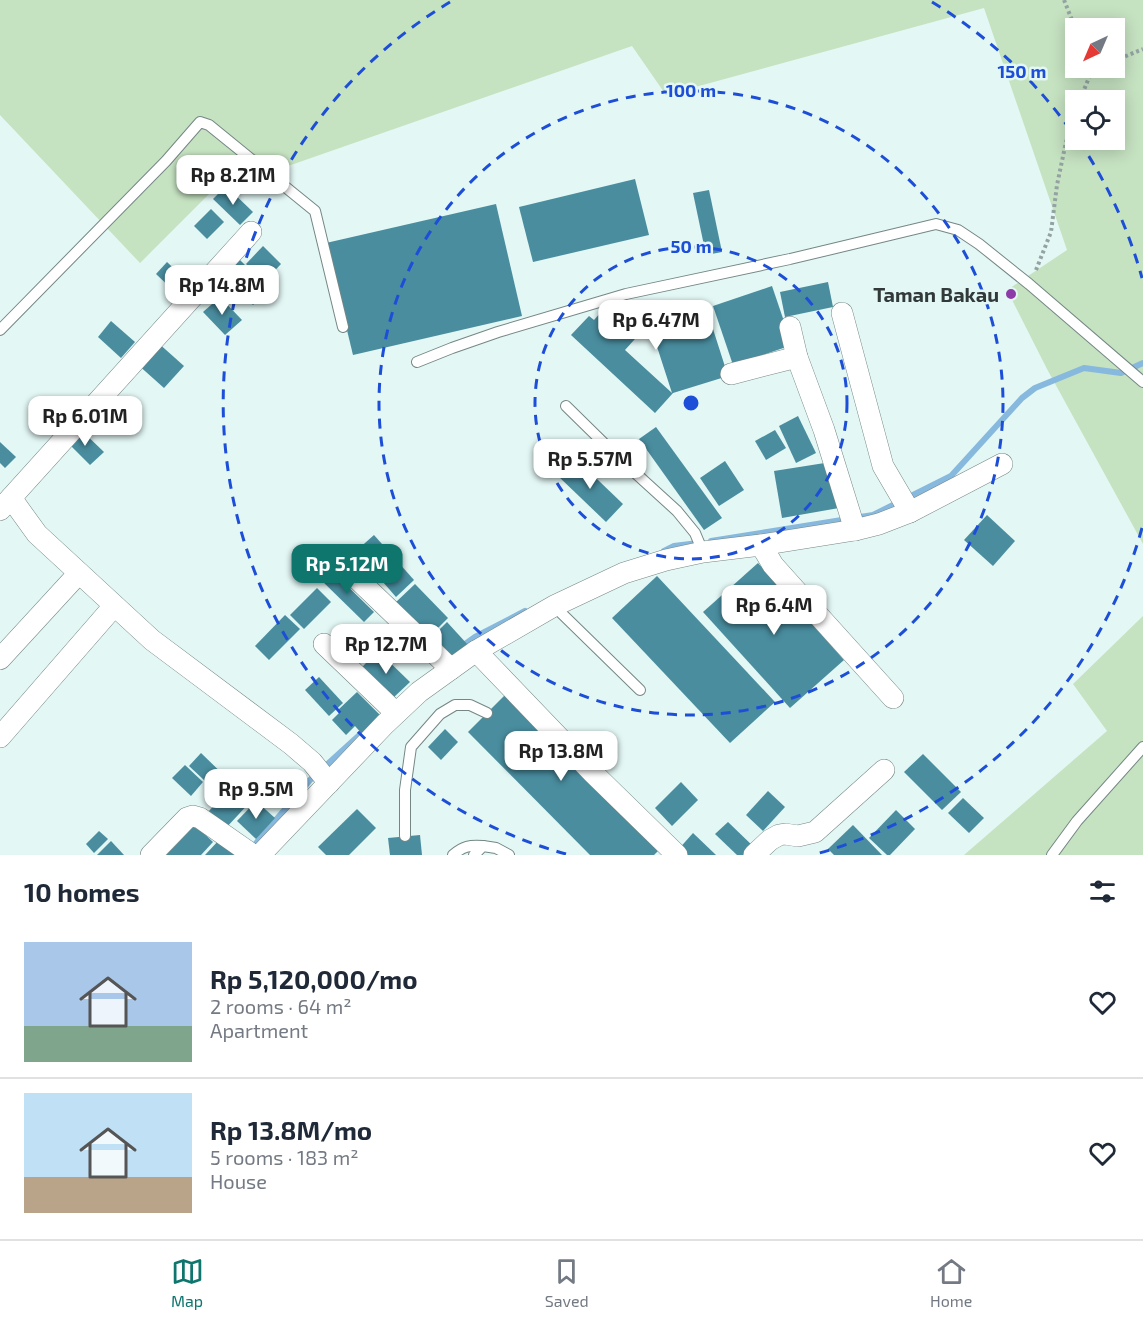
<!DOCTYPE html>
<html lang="en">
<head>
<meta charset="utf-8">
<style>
  body { margin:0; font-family:"Exo 2",sans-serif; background:#f6f6f7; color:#1f2937; height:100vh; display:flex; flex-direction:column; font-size:22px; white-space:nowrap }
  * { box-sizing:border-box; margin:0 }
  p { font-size:20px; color:#747a83 }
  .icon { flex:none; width:33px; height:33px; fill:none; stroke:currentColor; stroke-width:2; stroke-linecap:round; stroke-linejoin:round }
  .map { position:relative; height:855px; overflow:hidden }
  .panel { display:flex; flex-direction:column; background:#fff; flex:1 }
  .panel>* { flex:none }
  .needle { width:39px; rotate:224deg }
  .controls { position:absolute; left:1065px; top:18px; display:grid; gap:12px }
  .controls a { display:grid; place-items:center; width:60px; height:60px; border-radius:0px; background:#fff; box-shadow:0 3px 15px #0003; font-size:30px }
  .price { position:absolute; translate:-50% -51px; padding:0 14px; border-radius:12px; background:#fff; color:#222; font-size:20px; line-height:39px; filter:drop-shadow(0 2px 3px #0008) }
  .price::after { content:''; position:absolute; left:50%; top:36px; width:18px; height:14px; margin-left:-9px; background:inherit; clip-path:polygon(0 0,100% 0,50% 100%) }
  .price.current { background:#0f766e; color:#fff }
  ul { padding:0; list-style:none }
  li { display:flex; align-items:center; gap:18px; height:150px; padding:0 24px }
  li+li { border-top:2px solid #e0e1e3 }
  li span { display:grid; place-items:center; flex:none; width:168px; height:120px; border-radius:0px; color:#555 }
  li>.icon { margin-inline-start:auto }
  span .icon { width:72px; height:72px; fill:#fffc; stroke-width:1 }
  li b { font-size:26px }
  h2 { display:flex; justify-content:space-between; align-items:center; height:72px; padding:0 24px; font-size:26px }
  .tab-bar { display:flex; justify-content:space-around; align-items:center; height:84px; border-top:2px solid #e0e1e3; background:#fff; font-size:16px; color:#747a83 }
  .tab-bar a { display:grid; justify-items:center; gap:3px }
  .tab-bar .current { color:#0f766e }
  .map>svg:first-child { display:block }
  .green { fill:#c5e2c1; fill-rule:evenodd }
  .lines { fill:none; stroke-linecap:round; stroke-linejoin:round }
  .stream { stroke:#87b8dd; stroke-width:6 }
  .building { fill:#498d9f }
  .lane-casing { stroke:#758785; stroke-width:12 }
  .street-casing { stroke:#758785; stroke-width:22 }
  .path { stroke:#94a3a2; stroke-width:4; stroke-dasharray:3 3; stroke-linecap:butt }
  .lane { stroke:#fff; stroke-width:10 }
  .street { stroke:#fff; stroke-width:21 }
  .ring { fill:none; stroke:#1d4ed8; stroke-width:3; stroke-dasharray:10 8 }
  .poi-dot { fill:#8e3baa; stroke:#e3f7f5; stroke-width:2 }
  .labels { text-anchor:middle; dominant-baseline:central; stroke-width:5; stroke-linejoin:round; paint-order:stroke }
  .poi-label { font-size:20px; font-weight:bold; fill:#313939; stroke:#e3f7f5; text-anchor:end }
  .centre { fill:#1d4ed8; stroke:#e3f7f5; stroke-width:3 }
  .ring-label { font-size:18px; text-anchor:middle; font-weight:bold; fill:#1d4ed8; stroke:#e3f7f5; stroke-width:5; stroke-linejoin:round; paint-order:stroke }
</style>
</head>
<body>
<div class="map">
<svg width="1143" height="855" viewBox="0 0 1143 855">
  <rect width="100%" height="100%" fill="#e3f7f5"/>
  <!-- green -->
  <g class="green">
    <path d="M0 0H1143V544L1047 369 1007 290 1067 250 984 8 666 95 632 46 268 173 248 155 140 263 0 115ZM1076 28H1114V68H1076ZM1076 100H1114V140H1076Z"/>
    <polygon points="1143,616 1143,855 964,855 1107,731 1073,684"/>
  </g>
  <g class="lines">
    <!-- stream -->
    <g class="stream">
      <polyline points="711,541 873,515 951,476 1022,398 1035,388 1084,368 1121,373 1143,363"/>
      <polyline points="664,551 674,546 698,543"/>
      <polyline points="461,647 475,637 525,611"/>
      <polyline points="252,848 310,780 365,730"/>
    </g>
  </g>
  <!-- building -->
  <g class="building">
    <polygon points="635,179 649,235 533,262 519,207"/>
    <polygon points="226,186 253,212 240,225 213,199"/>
    <polygon points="709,190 722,252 706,255 693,193"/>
    <polygon points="496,204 522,316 353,355 326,243"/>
    <polygon points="211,209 224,222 207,239 194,226"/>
    <polygon points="263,246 281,264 264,282 246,264"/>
    <polygon points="240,260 269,289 253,305 224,276"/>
    <polygon points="167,262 188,282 177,294 156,274"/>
    <polygon points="828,282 833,307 785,317 780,292"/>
    <polygon points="772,286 792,345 733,365 713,306"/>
    <polygon points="220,297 242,320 225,335 203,312"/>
    <polygon points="611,301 643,330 625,350 672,393 649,322 705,304 728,376 673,393 655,413 571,335 589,316 594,320"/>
    <polygon points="111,321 135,342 121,358 98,337"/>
    <polygon points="156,341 184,366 164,388 136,363"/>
    <polygon points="798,416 816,453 796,463 779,426"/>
    <polygon points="656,427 722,518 704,530 639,439"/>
    <polygon points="79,428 104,452 90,465 66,441"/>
    <polygon points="775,430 786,448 766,460 755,441"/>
    <polygon points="0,442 16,457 5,468 0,463"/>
    <polygon points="574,457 623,504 606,522 557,475"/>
    <polygon points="725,461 744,490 719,506 700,478"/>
    <polygon points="831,462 839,508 782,518 774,471"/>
    <polygon points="987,515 1015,541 993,566 964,540"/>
    <polygon points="374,535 414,580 396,597 356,551"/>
    <polygon points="758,563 844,660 790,708 703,612"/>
    <polygon points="329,568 374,612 364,622 319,578"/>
    <polygon points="657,576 775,702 730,743 612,618"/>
    <polygon points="415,584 448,618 429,637 395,603"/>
    <polygon points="317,588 331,602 304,629 290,615"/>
    <polygon points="285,615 300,629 269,660 255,646"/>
    <polygon points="447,622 468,645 454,658 433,636"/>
    <polygon points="378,651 410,682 393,698 362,667"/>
    <polygon points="319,677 343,703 329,716 305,690"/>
    <polygon points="509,691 663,846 654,855 590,855 468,732"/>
    <polygon points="357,692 382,717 363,735 355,726 346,735 332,720 340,712 338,710"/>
    <polygon points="445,729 458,742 441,760 428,747"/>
    <polygon points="201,753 232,783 220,795 189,766"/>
    <polygon points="923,754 961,792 942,810 904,772"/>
    <polygon points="185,765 203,782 191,796 172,778"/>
    <polygon points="681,782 698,800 672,826 655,808"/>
    <polygon points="235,783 252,800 225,829 207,813"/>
    <polygon points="768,791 785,807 763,831 746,815"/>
    <polygon points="963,798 984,818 969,833 948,813"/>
    <polygon points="256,801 275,818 256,839 237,821"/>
    <polygon points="357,809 376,828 349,855 326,855 318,847"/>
    <polygon points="896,810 915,829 890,855 887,855 869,838"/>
    <polygon points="728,822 756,849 750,855 737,855 715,834"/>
    <polygon points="195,825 213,842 201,855 166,855"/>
    <polygon points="853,825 882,855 834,855 828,849"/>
    <polygon points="99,831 108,839 94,853 86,844"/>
    <polygon points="693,833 716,855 681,855 677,851"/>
    <polygon points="420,835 422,855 390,855 388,838"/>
    <polygon points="220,839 237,855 205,855"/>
    <polygon points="111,841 124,855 97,855"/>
  </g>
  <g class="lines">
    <defs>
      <g id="lane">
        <polyline points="0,330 166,161 200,122 209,125 315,211 343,327"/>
        <polyline points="417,362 452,348 498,332 626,294 790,259 936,224 958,230 979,244 1029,284 1143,382"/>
        <polyline points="566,406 621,460 677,511 695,533 703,552"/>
        <polyline points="554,606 640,690"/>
        <polyline points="405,836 405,790 411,747 440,714 455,705 470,705 487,713"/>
        <path d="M453 855C463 846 470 845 483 846"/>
        <polyline points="474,855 483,846 496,848 509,855"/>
        <polyline points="1052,855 1077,821 1143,747"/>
      </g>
      <g id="street">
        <polyline points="842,313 883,466 910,512"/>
        <polyline points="790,327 797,357 824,430 855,530"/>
        <polyline points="731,374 797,357"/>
        <polyline points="11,498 37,534 152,640 291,744 312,762 329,783"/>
        <polyline points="0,510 251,232"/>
        <polyline points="761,545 773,565 790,584 893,698"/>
        <polyline points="347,569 451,669"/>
        <polyline points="324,644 396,713"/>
        <polyline points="476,651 593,773 677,855"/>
        <polyline points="0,659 79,573"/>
        <polyline points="0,737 114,606"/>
        <polyline points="151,855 187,818 193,816 200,818 253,855"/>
        <polyline points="260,855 385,724 419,692 476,651 554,606 624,573 666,560 703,552 761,545 855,530 879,524 910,512 1002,464"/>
        <polyline points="754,855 770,840 779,835 785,834 798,836 815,832 884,770"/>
      </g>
    </defs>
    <!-- lane casing -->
    <use href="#lane" class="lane-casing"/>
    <!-- street casing -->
    <use href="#street" class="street-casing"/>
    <!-- path -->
    <g class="path">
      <polyline points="1064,0 1076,30"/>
      <polyline points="1114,61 1143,49"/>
      <polyline points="1080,100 1092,70 1099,68"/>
      <polyline points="1036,270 1051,232 1057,185 1066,142 1076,112"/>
    </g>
    <!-- lane -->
    <use href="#lane" class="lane"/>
    <!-- street -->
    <use href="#street" class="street"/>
  </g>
  <!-- distance rings -->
  <g class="ring">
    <circle cx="691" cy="403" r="156"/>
    <circle cx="691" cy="403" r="312"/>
    <path d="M1142 528A468 468 0 0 1 816 854M566 854A468 468 0 0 1 450 2M932 2A468 468 0 0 1 1074 135M1079 141A468 468 0 0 1 1142 278"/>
  </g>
  <!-- markers -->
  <circle class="poi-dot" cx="1011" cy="294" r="6"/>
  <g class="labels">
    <!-- poi labels -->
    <g class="poi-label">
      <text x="999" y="294">Taman Bakau</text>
    </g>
  </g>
  <circle cx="691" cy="403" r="9" class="centre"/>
  <g class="ring-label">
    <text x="1022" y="78">150 m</text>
    <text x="691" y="97">100 m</text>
    <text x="691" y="253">50 m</text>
  </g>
</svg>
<div class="controls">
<a><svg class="needle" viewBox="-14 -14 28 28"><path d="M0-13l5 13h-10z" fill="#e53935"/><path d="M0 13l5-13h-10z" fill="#747a83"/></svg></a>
<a><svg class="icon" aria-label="locate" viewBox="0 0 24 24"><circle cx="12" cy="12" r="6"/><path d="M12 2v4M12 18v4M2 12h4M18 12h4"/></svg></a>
</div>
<b class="price" style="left:233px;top:206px">Rp 8.21M</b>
<b class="price" style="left:222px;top:316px">Rp 14.8M</b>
<b class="price" style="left:656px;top:351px">Rp 6.47M</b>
<b class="price" style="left:85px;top:447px">Rp 6.01M</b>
<b class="price" style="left:590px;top:490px">Rp 5.57M</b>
<b class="price current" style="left:347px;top:595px">Rp 5.12M</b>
<b class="price" style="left:774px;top:636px">Rp 6.4M</b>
<b class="price" style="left:386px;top:675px">Rp 12.7M</b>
<b class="price" style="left:561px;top:782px">Rp 13.8M</b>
<b class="price" style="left:256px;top:820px">Rp 9.5M</b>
</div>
<section class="panel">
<h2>10 homes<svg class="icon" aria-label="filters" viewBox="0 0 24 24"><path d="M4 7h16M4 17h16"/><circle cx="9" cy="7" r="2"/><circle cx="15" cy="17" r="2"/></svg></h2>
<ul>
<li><span style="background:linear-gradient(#a9c7e8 70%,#7fa58c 0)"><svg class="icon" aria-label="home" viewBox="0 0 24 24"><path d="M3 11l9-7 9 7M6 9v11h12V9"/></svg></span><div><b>Rp 5,120,000/mo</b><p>2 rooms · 64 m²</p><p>Apartment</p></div><svg class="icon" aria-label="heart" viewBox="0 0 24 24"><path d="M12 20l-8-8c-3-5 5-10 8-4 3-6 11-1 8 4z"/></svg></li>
<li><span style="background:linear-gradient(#bfe0f5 70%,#b9a48a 0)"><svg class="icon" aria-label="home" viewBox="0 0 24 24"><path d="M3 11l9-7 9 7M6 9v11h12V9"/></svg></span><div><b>Rp 13.8M/mo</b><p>5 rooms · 183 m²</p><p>House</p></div><svg class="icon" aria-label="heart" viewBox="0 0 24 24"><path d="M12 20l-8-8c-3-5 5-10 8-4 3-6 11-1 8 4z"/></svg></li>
</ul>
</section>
<nav class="tab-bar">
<a class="current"><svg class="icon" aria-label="map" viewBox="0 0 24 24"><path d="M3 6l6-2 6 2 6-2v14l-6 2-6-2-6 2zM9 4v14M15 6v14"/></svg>Map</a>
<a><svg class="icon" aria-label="saved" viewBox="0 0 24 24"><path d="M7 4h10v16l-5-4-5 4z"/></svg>Saved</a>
<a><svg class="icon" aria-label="home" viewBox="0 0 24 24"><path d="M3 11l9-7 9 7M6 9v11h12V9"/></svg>Home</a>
</nav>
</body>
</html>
